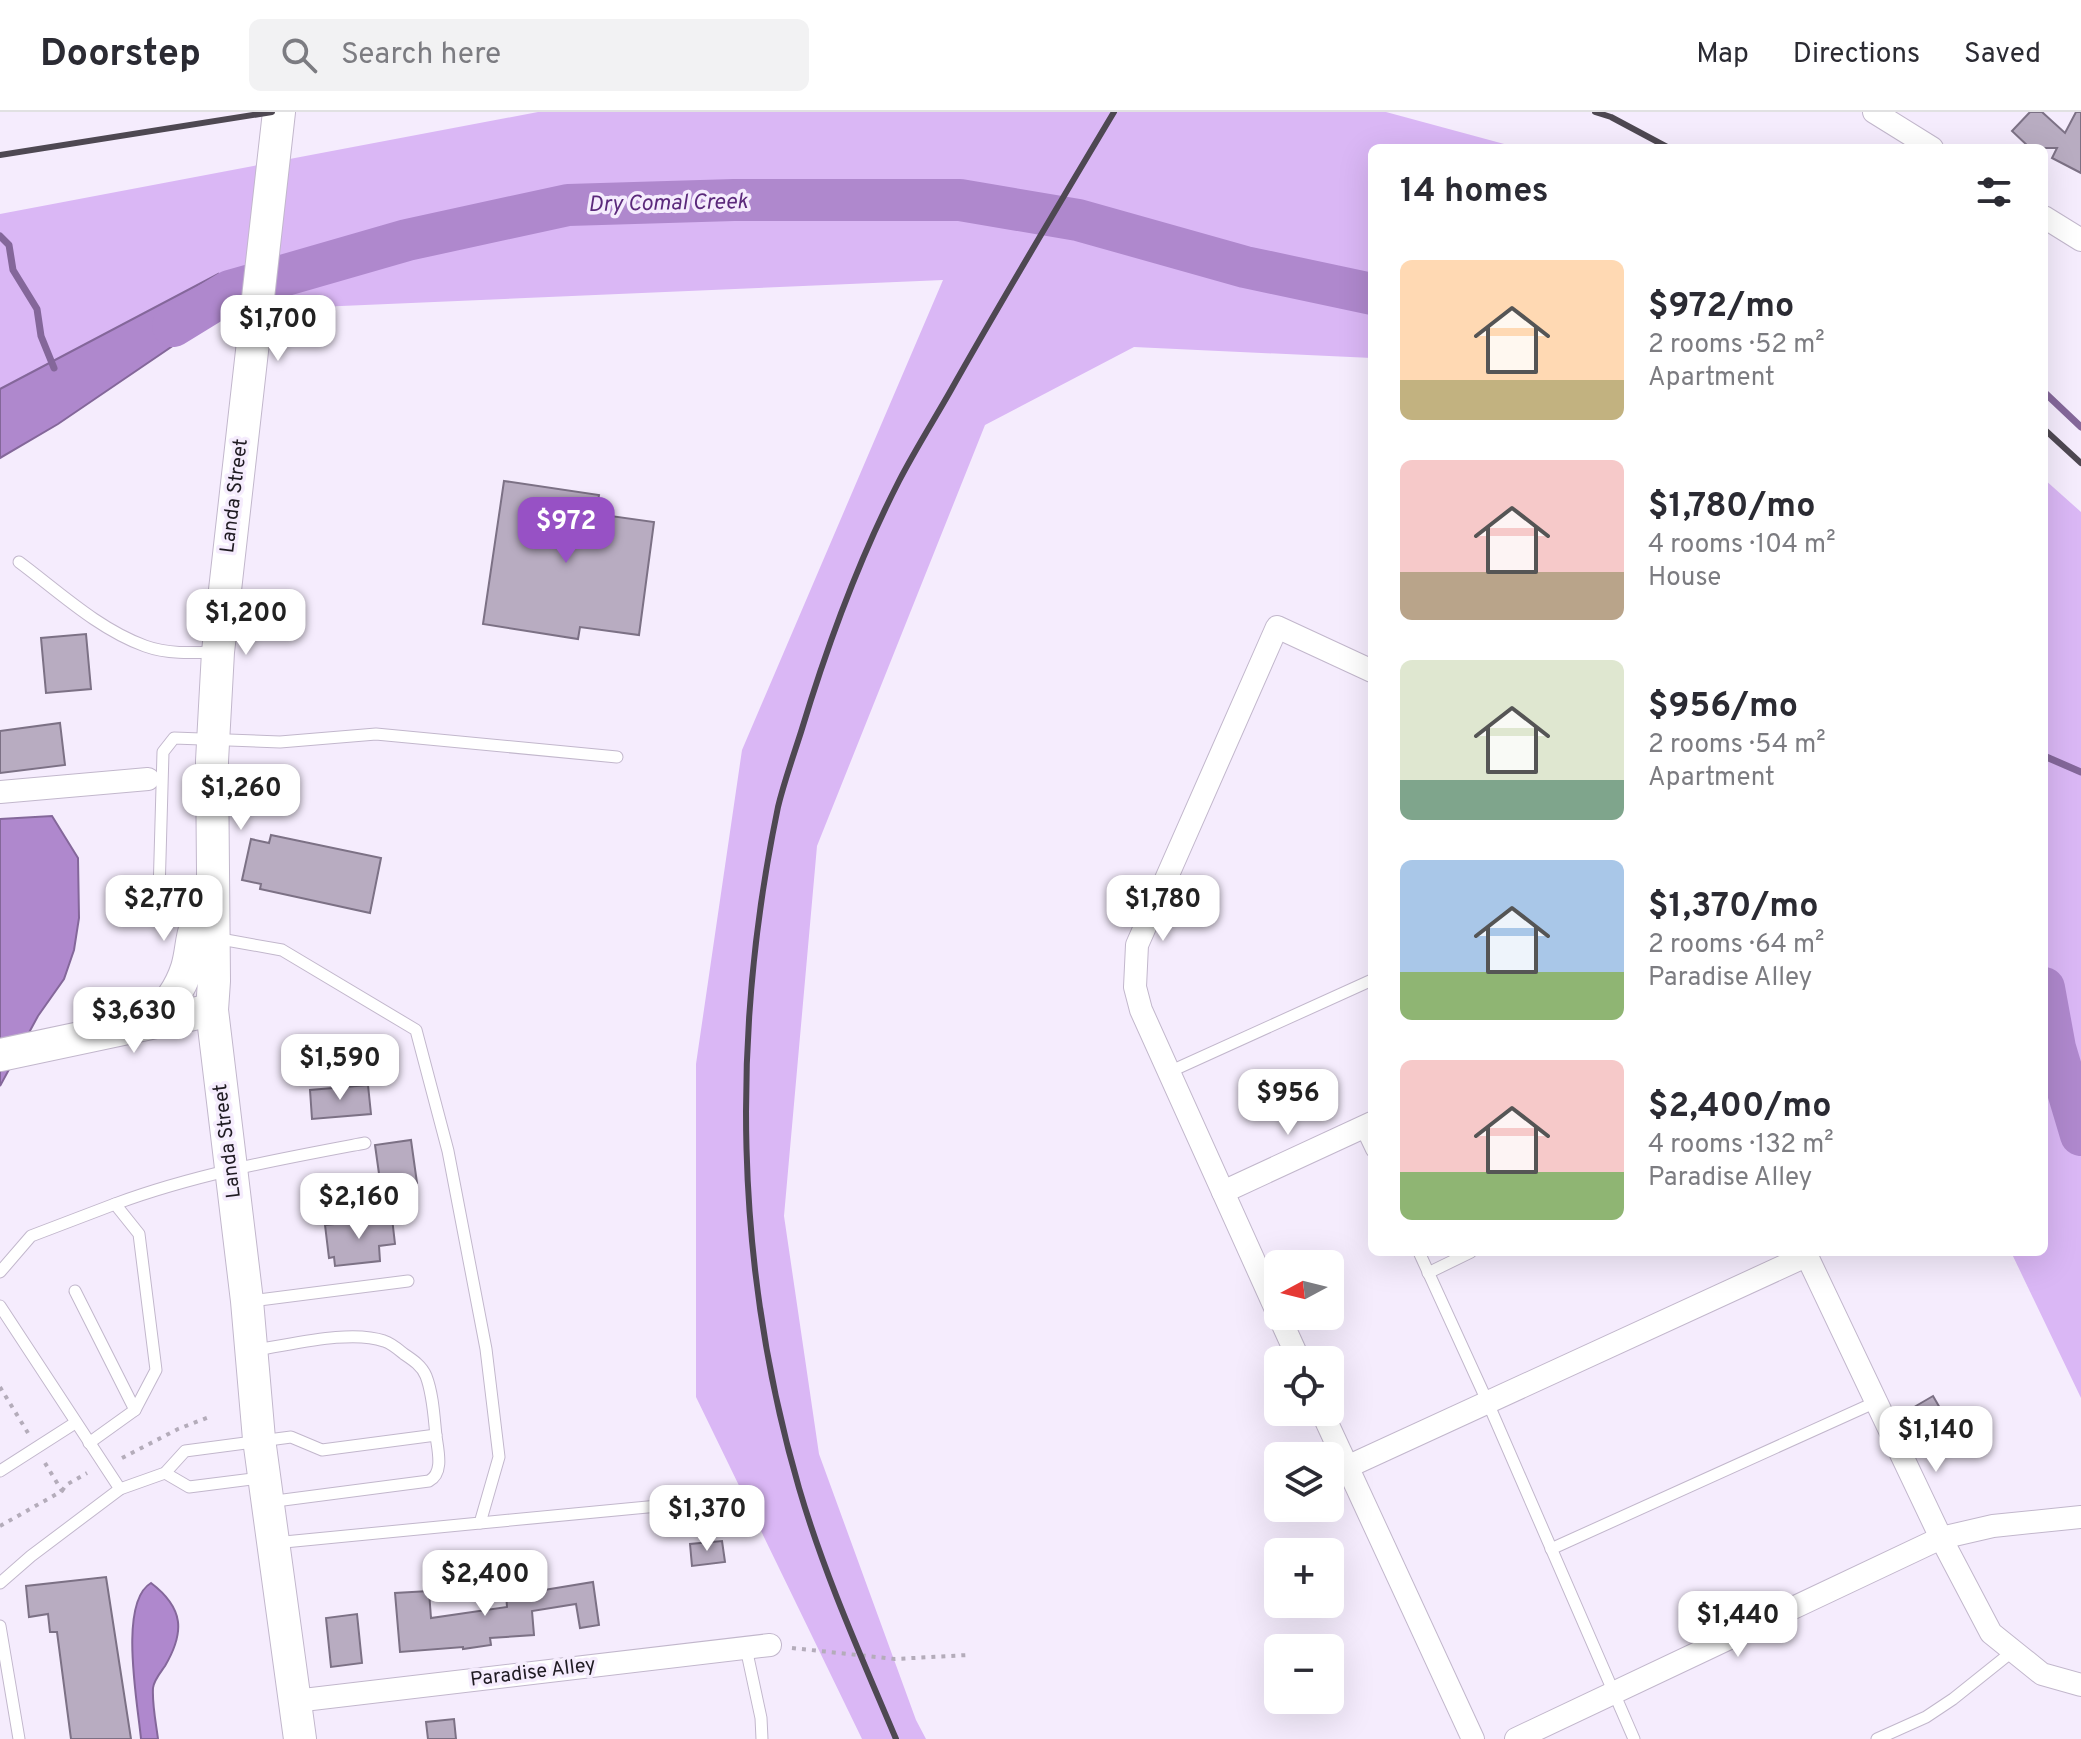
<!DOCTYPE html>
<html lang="en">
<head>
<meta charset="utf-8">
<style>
  body { margin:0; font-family:Overpass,sans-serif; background:#f2f2f3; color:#2b2b33; height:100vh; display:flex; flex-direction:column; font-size:30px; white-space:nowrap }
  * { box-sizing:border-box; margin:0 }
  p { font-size:26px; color:#7c7c81 }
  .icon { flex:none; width:44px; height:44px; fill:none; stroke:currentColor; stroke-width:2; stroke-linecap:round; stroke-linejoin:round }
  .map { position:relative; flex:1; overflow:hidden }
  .panel { position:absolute; left:1368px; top:32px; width:680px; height:1112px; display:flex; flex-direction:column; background:#fff; border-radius:12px; box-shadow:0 8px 32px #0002 }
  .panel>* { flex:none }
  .needle { width:52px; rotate:263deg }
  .tools { position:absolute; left:1264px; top:1138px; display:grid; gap:16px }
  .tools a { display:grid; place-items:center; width:80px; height:80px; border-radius:12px; background:#fff; box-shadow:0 8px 32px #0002; font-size:40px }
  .price { position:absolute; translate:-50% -68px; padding:0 18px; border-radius:16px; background:#fff; color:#222; font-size:26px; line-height:52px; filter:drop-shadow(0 2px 4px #0008) }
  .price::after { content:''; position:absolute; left:50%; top:48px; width:24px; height:18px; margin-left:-12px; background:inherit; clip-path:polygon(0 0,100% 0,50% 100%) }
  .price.current { background:#9751c5; color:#fff }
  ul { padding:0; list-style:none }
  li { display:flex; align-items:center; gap:24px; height:200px; padding:0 32px }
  li span { display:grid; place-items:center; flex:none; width:224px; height:160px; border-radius:12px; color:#555 }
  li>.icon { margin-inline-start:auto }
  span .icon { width:96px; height:96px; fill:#fffc; stroke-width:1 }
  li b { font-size:34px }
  h2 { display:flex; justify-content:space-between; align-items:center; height:96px; padding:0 32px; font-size:34px }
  header { display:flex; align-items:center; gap:48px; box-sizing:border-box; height:112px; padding:0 40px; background:#fff; border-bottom:2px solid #e1e1e2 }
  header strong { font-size:38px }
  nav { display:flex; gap:44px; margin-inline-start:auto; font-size:28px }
  .search { width:560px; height:72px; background:#f2f2f3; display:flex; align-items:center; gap:20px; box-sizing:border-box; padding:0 28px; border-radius:12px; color:#7c7c81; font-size:30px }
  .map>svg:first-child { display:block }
  .green { fill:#dab7f5 }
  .water { fill:#af88cd; stroke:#84679a; stroke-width:2 }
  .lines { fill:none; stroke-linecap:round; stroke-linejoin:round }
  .stream { stroke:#84679a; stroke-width:7 }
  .river { stroke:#af88cd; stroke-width:42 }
  .building { fill:#b8acc1; stroke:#7c7185; stroke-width:2 }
  .lane-casing { stroke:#c2b7cc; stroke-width:13 }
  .street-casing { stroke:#c2b7cc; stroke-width:24 }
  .secondary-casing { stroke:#c2b7cc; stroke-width:34 }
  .path { stroke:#b4acba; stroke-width:4; stroke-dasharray:4 6; stroke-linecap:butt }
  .lane { stroke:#fff; stroke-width:11 }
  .street { stroke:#fff; stroke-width:22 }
  .secondary { stroke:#fff; stroke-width:32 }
  .rail { stroke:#4e4852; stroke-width:6 }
  .labels { text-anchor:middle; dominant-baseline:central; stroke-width:7; stroke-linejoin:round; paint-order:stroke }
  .street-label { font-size:20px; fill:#1f1b22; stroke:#f5ecfd }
  .water-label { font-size:22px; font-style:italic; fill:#5b297b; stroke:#f5ecfd }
</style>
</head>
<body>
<header>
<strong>Doorstep</strong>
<div class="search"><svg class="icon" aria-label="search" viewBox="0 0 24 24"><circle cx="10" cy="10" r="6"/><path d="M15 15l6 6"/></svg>Search here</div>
<nav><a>Map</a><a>Directions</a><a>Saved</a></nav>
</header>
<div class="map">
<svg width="2081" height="1627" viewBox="0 0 2081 1627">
  <rect width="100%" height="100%" fill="#f5ecfd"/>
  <!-- green -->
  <g class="green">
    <polygon points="538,0 1386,0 1519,36 1372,36 1372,246 1134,235 985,313 817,734 784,1104 819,1342 916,1608 926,1627 862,1627 696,1285 696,952 742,638 943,168 224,199 218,163 0,277 0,102"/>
    <polygon points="2044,367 2081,400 2081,1286 2011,1140 2044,1140"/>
  </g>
  <!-- water -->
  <g class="water">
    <polygon points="218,162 224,199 58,312 0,346 0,277"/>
    <polygon points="52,704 78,746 79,806 74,838 64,867 38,904 0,974 0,707"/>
    <path d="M151 1471C184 1496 185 1520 165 1554 161 1560 154 1568 153 1576 152 1592 156 1611 158 1627H141C138 1593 118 1490 151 1471Z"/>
  </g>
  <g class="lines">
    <!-- stream -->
    <g class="stream">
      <polyline points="0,124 9,133 13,158 37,197 41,224 54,256"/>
      <polyline points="2044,280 2081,315"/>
      <polyline points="2044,644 2081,660"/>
    </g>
    <!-- river -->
    <g class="river">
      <polyline points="173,214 230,179 407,128 568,93 734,88 960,88 1078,108 1245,155 1372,182"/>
      <polyline points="2044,876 2055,936 2081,1023"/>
    </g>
  </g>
  <!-- building -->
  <g class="building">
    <polygon points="2030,0 2042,0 2065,21 2076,0 2081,0 2081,61 2052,46 2057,36 2030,36 2012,19"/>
    <polygon points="504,369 599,383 596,402 654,410 639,523 580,515 578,527 483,512"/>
    <polygon points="86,522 91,577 46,581 41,526"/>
    <polygon points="60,611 65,653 0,661 0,619"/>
    <polygon points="271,723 381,746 370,801 260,777 261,772 242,768 251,727 269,731"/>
    <polygon points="368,973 371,1002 312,1007 310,978"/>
    <polygon points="411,1028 417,1071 381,1076 375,1033"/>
    <polygon points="392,1106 395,1132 379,1134 380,1149 335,1154 334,1145 329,1146 325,1113"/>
    <polygon points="1933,1284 1951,1315 1926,1329 1909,1298"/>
    <polygon points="722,1429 725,1450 692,1454 690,1432"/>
    <polygon points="106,1465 131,1627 71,1627 57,1520 50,1520 48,1502 29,1505 26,1474"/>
    <polygon points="593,1470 599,1513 580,1516 576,1492 532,1499 534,1523 490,1526 491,1533 463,1537 463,1535 400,1540 395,1481 429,1479 431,1506 507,1495 506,1481 538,1479"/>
    <polygon points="357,1502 362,1551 331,1555 326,1506"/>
    <polygon points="454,1607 456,1627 428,1627 426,1610"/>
  </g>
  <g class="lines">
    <defs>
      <g id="lane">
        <path d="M19 450C58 479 98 517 145 534 167 542 191 541 213 540"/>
        <polyline points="197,798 184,802 168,794 159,781 163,640 174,626 280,630 376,622 617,645"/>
        <polyline points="215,826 282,838 416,918 448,1039 486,1237 499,1345 480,1411 274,1431"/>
        <polyline points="1169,960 1372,868"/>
        <polyline points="1361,1016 1372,1039"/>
        <path d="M115 1092C196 1062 280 1047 365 1031"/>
        <polyline points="1419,1140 1488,1291 1634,1627"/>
        <polyline points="0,1160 31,1124 115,1092 139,1122 156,1258 135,1298 89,1331"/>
        <polyline points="1428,1161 1471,1140"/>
        <polyline points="75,1179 135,1298"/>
        <polyline points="251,1189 408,1169"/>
        <polyline points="0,1194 120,1377"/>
        <path d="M255 1238C291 1233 350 1217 384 1229 391 1231 398 1237 404 1242 413 1248 422 1254 426 1264 433 1282 434 1305 436 1324 438 1339 444 1361 429 1369L268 1390"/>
        <polyline points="0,1359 75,1311"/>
        <polyline points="165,1361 189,1375 260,1366"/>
        <polyline points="480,1411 700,1390"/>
        <polyline points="1551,1437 1876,1290"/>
        <polyline points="0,1471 31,1444 120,1377 165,1361 185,1339 291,1325 322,1338 436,1323"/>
        <polyline points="0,1514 19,1627"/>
        <polyline points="746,1536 761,1606 762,1627"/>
        <polyline points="1877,1627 1926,1605 1953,1587 2013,1539"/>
      </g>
      <g id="street">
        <polyline points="1874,0 1932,36"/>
        <polyline points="2044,105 2081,128"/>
        <polyline points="0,680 148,667"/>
        <polyline points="1223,1080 1372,1011"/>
        <polyline points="1805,1140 1941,1426 1991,1521 2042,1562 2081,1573"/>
        <polyline points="1278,1202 1141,898 1135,875 1137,833 1277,515 1372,559"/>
        <polyline points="1279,1204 1299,1248"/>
        <polyline points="1322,1300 1473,1627"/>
        <polyline points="1347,1355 1806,1144"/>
        <polyline points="295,1589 770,1533"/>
        <polyline points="1516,1627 1941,1426 1993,1414 2081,1405"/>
      </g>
      <g id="secondary">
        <polyline points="279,0 218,540 212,649 214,869 212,898 247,1189 259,1327 300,1627"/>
        <path d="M152 910C168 893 180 878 187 856 194 833 189 815 208 797"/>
        <polyline points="0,943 212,898"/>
      </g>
    </defs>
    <!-- lane casing -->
    <use href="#lane" class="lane-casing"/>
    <!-- street casing -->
    <use href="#street" class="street-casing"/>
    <!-- secondary casing -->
    <use href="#secondary" class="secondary-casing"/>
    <!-- path -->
    <g class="path">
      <polyline points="0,1275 28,1321"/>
      <polyline points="122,1346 178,1317 209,1305"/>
      <polyline points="62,1379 66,1373 87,1361"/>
      <polyline points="0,1414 62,1379 45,1351"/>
      <polyline points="792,1536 895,1547 968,1543"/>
    </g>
    <!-- lane -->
    <use href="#lane" class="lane"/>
    <!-- street -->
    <use href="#street" class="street"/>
    <!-- secondary -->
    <use href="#secondary" class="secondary"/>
    <!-- rail -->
    <g class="rail">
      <polyline points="1595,0 1611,5 1669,36"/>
      <polyline points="0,43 272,0"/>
      <polyline points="2044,317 2081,351"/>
      <path d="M896 1627C861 1544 824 1462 799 1376 734 1153 731 921 778 695 784 670 793 645 801 620 827 534 858 449 899 369 915 338 934 308 951 278 1004 184 1059 92 1114 0"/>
    </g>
  </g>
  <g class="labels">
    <!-- street labels -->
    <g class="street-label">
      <text transform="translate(235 384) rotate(-83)">Landa Street</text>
      <text transform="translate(228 1029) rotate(-97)">Landa Street</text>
      <text transform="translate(533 1561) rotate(-7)">Paradise Alley</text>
    </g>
    <!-- water labels -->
    <g class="water-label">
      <text transform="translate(668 92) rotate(-1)">Dry Comal Creek</text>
    </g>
  </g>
</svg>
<div class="tools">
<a><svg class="needle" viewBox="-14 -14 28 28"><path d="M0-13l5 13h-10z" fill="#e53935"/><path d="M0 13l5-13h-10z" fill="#7c7c81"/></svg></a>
<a><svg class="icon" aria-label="locate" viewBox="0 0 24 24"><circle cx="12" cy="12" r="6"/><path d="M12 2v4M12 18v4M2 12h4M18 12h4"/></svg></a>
<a><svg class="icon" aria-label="layers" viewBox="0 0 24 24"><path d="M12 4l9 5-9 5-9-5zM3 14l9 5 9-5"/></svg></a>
<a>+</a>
<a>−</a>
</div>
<b class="price" style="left:278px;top:251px">$1,700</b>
<b class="price current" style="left:566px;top:453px">$972</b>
<b class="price" style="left:246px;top:545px">$1,200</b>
<b class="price" style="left:241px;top:720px">$1,260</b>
<b class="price" style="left:164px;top:831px">$2,770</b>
<b class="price" style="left:1163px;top:831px">$1,780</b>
<b class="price" style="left:134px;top:943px">$3,630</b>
<b class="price" style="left:340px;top:990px">$1,590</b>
<b class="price" style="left:1288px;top:1025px">$956</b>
<b class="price" style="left:359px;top:1129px">$2,160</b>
<b class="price" style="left:1936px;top:1362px">$1,140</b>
<b class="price" style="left:707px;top:1441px">$1,370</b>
<b class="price" style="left:485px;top:1506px">$2,400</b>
<b class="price" style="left:1738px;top:1547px">$1,440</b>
<section class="panel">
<h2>14 homes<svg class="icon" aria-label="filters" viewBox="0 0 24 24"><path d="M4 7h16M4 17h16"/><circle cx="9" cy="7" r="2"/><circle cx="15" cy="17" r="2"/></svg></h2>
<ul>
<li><span style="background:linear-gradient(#ffd9b3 75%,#c2b280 0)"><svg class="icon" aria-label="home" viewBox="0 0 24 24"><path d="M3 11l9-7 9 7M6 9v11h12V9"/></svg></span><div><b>$972/mo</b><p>2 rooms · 52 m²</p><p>Apartment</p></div></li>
<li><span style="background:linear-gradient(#f6c9c9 70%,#b9a48a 0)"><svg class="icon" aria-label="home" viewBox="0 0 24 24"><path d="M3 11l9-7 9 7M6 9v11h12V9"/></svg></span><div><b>$1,780/mo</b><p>4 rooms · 104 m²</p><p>House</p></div></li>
<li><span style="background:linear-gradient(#dfe7d0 75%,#7fa58c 0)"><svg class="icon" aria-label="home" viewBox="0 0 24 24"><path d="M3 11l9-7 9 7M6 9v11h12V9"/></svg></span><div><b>$956/mo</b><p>2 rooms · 54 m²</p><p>Apartment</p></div></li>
<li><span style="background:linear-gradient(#a9c7e8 70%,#8fb573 0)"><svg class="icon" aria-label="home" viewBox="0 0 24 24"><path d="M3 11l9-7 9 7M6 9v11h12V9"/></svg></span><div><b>$1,370/mo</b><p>2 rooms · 64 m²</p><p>Paradise Alley</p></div></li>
<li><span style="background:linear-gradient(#f6c9c9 70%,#8fb573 0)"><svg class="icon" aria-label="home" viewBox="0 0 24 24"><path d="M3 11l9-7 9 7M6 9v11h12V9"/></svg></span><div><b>$2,400/mo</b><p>4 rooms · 132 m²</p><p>Paradise Alley</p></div></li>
</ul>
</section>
</div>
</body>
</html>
